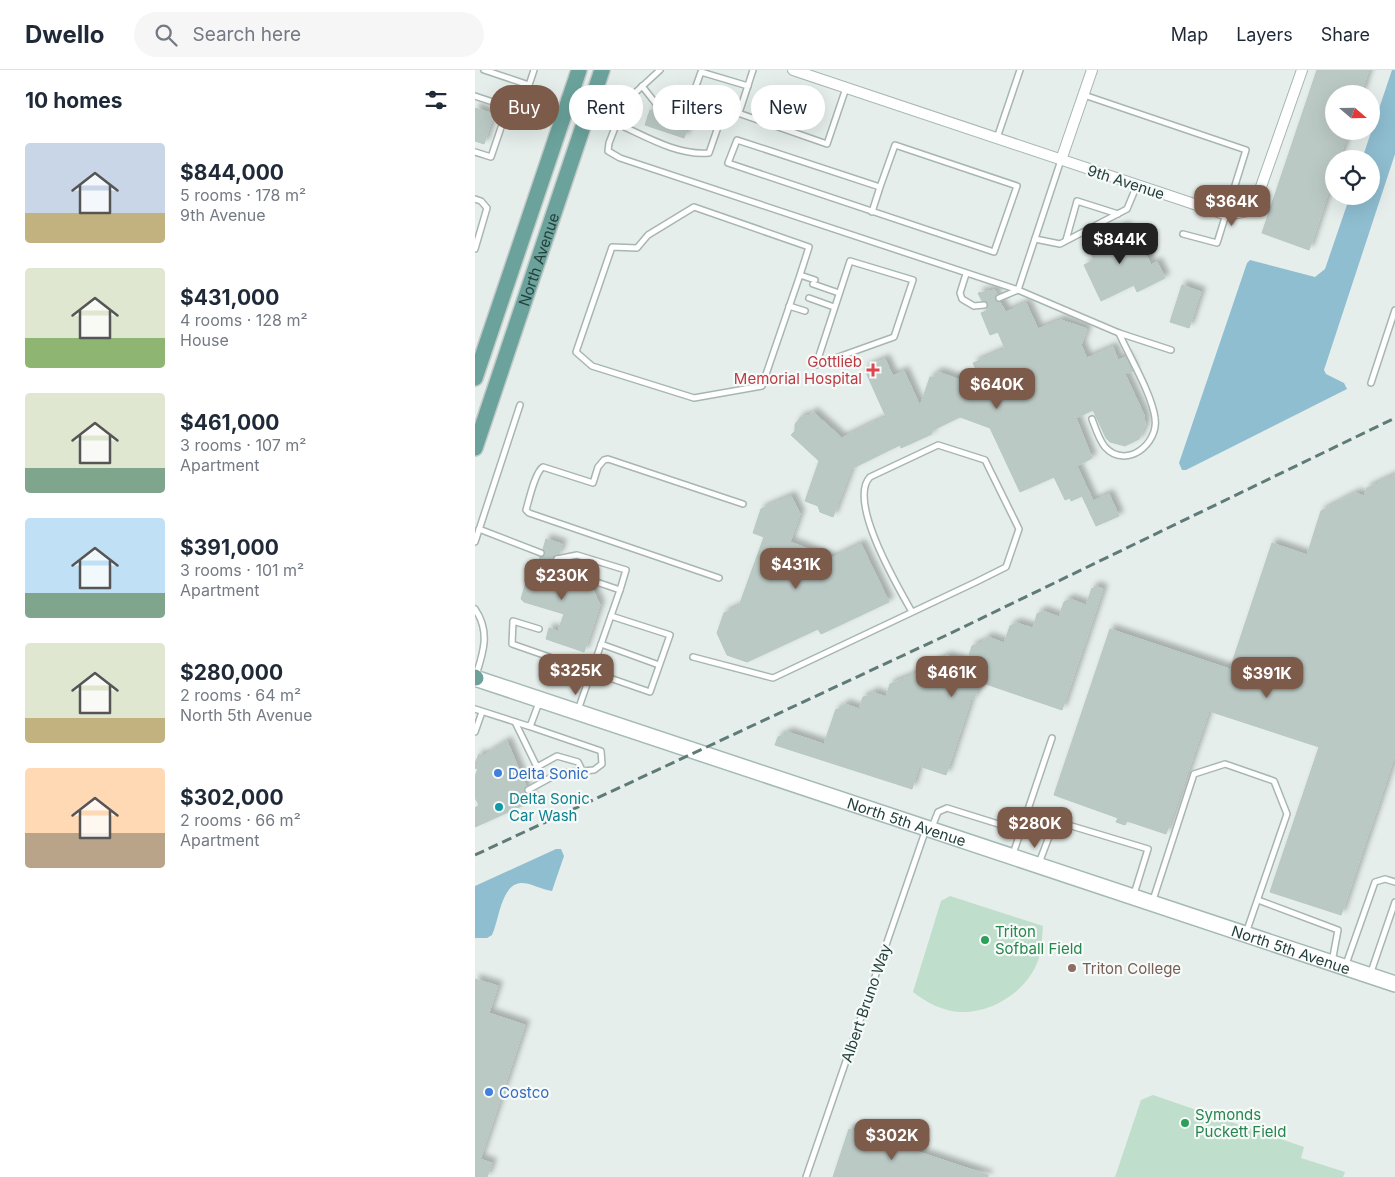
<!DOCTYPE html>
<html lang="en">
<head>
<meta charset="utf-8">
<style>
  body { margin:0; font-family:Inter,sans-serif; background:#f6f6f7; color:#1f2937; height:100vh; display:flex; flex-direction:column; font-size:19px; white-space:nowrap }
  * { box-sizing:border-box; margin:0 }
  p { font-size:16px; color:#747a83 }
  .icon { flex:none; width:28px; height:28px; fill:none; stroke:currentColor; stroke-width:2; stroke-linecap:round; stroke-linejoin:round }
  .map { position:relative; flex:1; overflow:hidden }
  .side { display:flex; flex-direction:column; background:#fff; width:475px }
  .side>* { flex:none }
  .banner { position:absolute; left:15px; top:15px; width:475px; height:45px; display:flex; gap:10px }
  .needle { width:32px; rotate:110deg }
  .buttons { position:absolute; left:850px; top:15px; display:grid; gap:10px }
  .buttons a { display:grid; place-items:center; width:55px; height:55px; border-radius:50%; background:#fff; box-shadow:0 5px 20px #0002; font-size:25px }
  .price { position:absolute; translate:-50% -42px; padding:0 11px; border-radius:10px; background:#7d5b4a; color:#fff; font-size:16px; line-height:32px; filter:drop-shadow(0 1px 2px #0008) }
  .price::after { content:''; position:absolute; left:50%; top:30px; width:15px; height:11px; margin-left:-8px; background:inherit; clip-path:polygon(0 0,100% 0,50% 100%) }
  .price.on { background:#222; color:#fff }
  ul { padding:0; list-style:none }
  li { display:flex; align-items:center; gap:15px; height:125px; padding:0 25px }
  li span { display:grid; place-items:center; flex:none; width:140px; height:100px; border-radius:5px; color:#555 }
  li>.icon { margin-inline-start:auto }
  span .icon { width:60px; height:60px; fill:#fffc; stroke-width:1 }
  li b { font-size:21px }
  h2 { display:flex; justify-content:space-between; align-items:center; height:60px; padding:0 25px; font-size:21px }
  .chip { padding:0 18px; border-radius:22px; background:#fff; box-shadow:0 5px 20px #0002; font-size:18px; line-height:45px }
  .chip.on { background:#7d5b4a; color:#fff }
  header { display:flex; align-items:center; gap:30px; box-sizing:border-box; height:70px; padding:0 25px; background:#fff; border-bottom:1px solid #e0e1e3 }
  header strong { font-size:24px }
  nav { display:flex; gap:28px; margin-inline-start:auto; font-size:18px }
  .search { width:350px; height:45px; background:#f6f6f7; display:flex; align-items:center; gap:12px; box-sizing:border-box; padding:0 18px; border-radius:28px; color:#747a83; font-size:19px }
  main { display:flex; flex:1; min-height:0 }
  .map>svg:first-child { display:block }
  .green { fill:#bfdecc }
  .water { fill:#8fbed1 }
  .building { fill:#bbc9c5; stroke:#b8c8c3; filter:url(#shadow) }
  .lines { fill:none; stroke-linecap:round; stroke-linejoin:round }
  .lane-casing { stroke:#a7b6b3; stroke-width:8 }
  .street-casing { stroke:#a7b6b3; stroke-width:12 }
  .secondary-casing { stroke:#a4bab5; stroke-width:18 }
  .primary-casing { stroke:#c2cac8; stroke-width:18 }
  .lane { stroke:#fff; stroke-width:5 }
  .street { stroke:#fff; stroke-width:10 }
  .secondary { stroke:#fff; stroke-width:15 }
  .primary { stroke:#6ba39c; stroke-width:15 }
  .rail { stroke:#5f7b77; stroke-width:3; stroke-dasharray:10 5; stroke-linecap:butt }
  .health-dot { fill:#e0444e; stroke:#f6faf9; stroke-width:2 }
  .shop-dot { fill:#3f7fe0; stroke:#f6faf9; stroke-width:2 }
  .culture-dot { fill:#0f9aa8; stroke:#f6faf9; stroke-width:2 }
  .leisure-dot { fill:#2e9e5b; stroke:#f6faf9; stroke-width:2 }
  .education-dot { fill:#8d6e63; stroke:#f6faf9; stroke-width:2 }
  .labels { text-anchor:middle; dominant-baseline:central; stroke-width:4.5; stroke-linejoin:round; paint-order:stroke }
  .street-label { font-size:15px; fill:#24403c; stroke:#f6faf9 }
  .health-label { font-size:15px; fill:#be3a42; stroke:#f6faf9; text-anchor:end }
  .shop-label { font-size:15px; fill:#366cbe; stroke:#f6faf9; text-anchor:start }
  .culture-label { font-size:15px; fill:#0d838f; stroke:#f6faf9; text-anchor:start }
  .leisure-label { font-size:15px; fill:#27864d; stroke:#f6faf9; text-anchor:start }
  .education-label { font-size:15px; fill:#785e54; stroke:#f6faf9; text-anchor:start }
</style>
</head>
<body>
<header>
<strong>Dwello</strong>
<div class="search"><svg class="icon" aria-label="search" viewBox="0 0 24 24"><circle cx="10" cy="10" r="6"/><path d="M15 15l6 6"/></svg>Search here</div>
<nav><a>Map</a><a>Layers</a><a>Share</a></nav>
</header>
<main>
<section class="side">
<h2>10 homes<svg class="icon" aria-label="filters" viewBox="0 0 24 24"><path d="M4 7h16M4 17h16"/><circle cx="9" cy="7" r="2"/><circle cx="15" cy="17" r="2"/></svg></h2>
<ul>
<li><span style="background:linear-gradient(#c9d6e8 70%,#c2b280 0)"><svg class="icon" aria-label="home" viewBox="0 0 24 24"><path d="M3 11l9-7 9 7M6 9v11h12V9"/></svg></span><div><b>$844,000</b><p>5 rooms · 178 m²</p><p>9th Avenue</p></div></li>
<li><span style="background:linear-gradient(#dfe7d0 70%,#8fb573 0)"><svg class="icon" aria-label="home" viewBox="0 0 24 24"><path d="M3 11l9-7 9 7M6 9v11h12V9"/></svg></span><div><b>$431,000</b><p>4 rooms · 128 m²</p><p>House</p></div></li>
<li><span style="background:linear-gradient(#dfe7d0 75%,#7fa58c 0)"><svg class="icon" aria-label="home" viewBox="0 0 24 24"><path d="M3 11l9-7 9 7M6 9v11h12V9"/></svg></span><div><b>$461,000</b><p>3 rooms · 107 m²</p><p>Apartment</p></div></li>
<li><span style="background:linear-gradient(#bfe0f5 75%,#7fa58c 0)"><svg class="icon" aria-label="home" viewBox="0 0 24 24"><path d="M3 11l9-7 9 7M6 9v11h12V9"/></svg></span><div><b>$391,000</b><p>3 rooms · 101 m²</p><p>Apartment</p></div></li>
<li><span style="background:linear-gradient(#dfe7d0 75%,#c2b280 0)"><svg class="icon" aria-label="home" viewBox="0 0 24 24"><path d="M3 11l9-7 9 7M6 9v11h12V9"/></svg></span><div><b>$280,000</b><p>2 rooms · 64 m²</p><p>North 5th Avenue</p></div></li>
<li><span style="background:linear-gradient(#ffd9b3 65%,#b9a48a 0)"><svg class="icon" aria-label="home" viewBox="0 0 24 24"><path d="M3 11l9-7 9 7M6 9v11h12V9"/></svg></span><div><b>$302,000</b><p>2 rooms · 66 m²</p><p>Apartment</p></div></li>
</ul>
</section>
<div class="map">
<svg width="920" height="1107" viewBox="0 0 920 1107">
  <defs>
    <filter id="shadow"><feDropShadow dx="4.5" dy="-4.5" stdDeviation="2.5" flood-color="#0004"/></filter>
  </defs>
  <rect width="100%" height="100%" fill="#e5eeeb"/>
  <!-- green -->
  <g class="green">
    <path d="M475 826 568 856C567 865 567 875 565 883 558 918 518 944 484 942 467 941 451 932 438 922L466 831Z"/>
    <polygon points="678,1025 829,1077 826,1088 870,1102 868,1107 640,1107 666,1030"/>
  </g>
  <!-- water -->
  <g class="water">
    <polygon points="917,0 920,0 920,84 849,300 851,304 869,313 872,319 711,400 707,400 704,393 772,193 775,190 840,207 850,199 875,126 896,126 896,89 887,89"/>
    <path d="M81 779H86L89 786 77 821C67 820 57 813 46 813 26 814 24 851 17 865L12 868H0V816Z"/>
  </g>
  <!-- building -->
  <g class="building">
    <polygon points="842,0 894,0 886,24 859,24 859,61 874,61 864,89 859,89 859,106 834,180 787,163"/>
    <polygon points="0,38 19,44 9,74 0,71"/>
    <polygon points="175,40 214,53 209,68 170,55"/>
    <polygon points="650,156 657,171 663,168 676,195 682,192 690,208 662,222 659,215 626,231 609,195 619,190 612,175"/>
    <polygon points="707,215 726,222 714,258 695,252"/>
    <polygon points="520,220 522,224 520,230 525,232 531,242 551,233 563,259 586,250 612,259 606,275 612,288 638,277 643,290 651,287 658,301 650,304 669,345 670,355 664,369 650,376 635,372 631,368 618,340 601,348 617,388 602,396 618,431 634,424 644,446 621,456 607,426 596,431 595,428 590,430 579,407 545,422 515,358 485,347 456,361 457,364 426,378 425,375 376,399 358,447 345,442 343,436 330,431 344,391 316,365 320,361 320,354 326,347 333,346 338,342 367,368 411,347 389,298 410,289 418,306 429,301 445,336 455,307 460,307 460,303 466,303 510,319 498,293 530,279 523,262 515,265 506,243 511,241 513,234 507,231 503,223"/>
    <polygon points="920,405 920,685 866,845 795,822 844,677 734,641 691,764 652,751 650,755 641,752 643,748 579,725 635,559 755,599 797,473 832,485 846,441 881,423 889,426 892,418"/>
    <polygon points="316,426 325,444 315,472 357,488 386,474 414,532 346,564 343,559 272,592 252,585 242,563 249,543 264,536 289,467 278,463 286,439"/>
    <polygon points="71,469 87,474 84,484 78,487 81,494 77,506 118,520 125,535 109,582 71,569 74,558 83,561 89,544 49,532 46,529 53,505 61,501 65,487 70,485 68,479"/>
    <polygon points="620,516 628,519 587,640 505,612 499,629 496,629 471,705 444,696 437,719 300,675 303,667 311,664 312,662 349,674 361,639 363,640 370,634 384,639 388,627 396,625 397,622 411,627 415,614 433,607 437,603 452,608 456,594 472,586 492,592 497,576 506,573 513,567 529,573 535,556 541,553 558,558 562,544 568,541 584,547 589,532 595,529 611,535 617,518 619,519"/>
    <polygon points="32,671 51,716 49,722 55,724 58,731 0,757 0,738 4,735 0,728 0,706 3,699 0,698 0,693 4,684 8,686"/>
    <polygon points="0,909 23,916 14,943 50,955 5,1089 17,1093 12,1107 0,1107"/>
    <polygon points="374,1059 513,1105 513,1107 358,1107"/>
  </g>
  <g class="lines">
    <defs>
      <g id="lane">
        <polyline points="9,0 54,15 59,0"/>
        <polyline points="185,0 150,32 134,73 133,81 145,88 543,220 644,263 696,280"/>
        <polyline points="273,16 226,2 217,27 352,74 371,18"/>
        <polyline points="609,25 771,80 742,173 708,164"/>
        <polyline points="0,26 33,37 16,87 0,82"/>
        <polyline points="264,43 278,0"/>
        <path d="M143 54C170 66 203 86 234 83L244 54 182 35 167 16"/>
        <polyline points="522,68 545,0"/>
        <polyline points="0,129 6,131 12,138 0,179"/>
        <polyline points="397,142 405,117 262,70 253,93 519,182 542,116 420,75 405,117"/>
        <polyline points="560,169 585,174 652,139 662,115"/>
        <polyline points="591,170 602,131 643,144"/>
        <polygon points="375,191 438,210 419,267 341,295"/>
        <polyline points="491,204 485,223 487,229 499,236 509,235"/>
        <polyline points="325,205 287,316 219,328 117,296 101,282 137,177 162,178 173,165 219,137 334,177 325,205 340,210"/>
        <polyline points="338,214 364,223"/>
        <polyline points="334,228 359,237"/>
        <polyline points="524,228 543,220 586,90"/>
        <polyline points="314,236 330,241"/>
        <polyline points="896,313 920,240"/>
        <path d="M617 349C620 357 624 370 630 377 651 400 684 374 680 348 677 324 654 286 644 263"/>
        <polyline points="4,459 66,483"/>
        <polyline points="0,472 45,335"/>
        <polyline points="82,489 95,503 145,520 103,640"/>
        <polyline points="82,489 102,485 151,500 145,520"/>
        <path d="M244 508 54 443 51 440C54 430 60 402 68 397L118 413 123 397 129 390 133 389 268 434"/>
        <path d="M0 539C15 561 9 581 1 605"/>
        <polyline points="64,559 38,551 37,574 175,622 195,565 136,546"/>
        <polyline points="126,574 184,595"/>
        <path d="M218 587 298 608 501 512 531 497 544 459 510 390 463 375 395 407C372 431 423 517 437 542"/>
        <polyline points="0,639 53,656 56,654 65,630"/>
        <polyline points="40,652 62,697 82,686 103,692 108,702"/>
        <polyline points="53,656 126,681 127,694 119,700 84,703 53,720"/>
        <polyline points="0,662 7,642"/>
        <polyline points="457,757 463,742 472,738 546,761"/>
        <polyline points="538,784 577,668"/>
        <polyline points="564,793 580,751 673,779 659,824"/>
        <polyline points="678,830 719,704 750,694 799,711 812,744 771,863"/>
        <polyline points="783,830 863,860 857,892"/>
        <polyline points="870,897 900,812 910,809 920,812"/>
        <polyline points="895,905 920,832"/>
        <polyline points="331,1107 451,759"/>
      </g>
      <g id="street">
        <polyline points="318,0 752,145 772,141 781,131 827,0"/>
        <polyline points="586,90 617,0"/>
      </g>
      <g id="secondary">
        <path id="s1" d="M0 608 920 914"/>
      </g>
      <g id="primary">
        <polyline points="0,308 104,0"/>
        <path id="s2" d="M0 378 127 0"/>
        <polyline points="0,607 1,608"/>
      </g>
    </defs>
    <!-- lane casing -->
    <use href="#lane" class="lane-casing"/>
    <!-- street casing -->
    <use href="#street" class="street-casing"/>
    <!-- secondary casing -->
    <use href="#secondary" class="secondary-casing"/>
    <!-- primary casing -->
    <use href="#primary" class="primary-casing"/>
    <!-- lane -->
    <use href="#lane" class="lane"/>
    <!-- street -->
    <use href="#street" class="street"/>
    <!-- secondary -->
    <use href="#secondary" class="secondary"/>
    <!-- primary -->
    <use href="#primary" class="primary"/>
    <!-- rail -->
    <polyline class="rail" points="0,785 474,564 920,348"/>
  </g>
  <!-- markers -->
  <path class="health-dot" d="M395.5 292.5h5v5h5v5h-5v5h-5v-5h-5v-5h5z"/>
  <g class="shop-dot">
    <circle cx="23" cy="703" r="5"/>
    <circle cx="14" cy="1022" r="5"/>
  </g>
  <circle class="culture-dot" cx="24" cy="737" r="5"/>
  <g class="leisure-dot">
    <circle cx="510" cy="870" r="5"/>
    <circle cx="710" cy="1053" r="5"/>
  </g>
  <circle class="education-dot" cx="597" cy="898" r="5"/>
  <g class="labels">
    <!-- street labels -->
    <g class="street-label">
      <text transform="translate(651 112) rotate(18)">9th Avenue</text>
      <text stroke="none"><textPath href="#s2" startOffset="199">North Avenue</textPath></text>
      <text stroke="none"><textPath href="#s1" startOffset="455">North 5th Avenue</textPath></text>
      <text stroke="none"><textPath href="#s1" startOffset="860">North 5th Avenue</textPath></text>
      <text transform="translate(391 933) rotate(-71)">Albert Bruno Way</text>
    </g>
    <!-- health labels -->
    <g class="health-label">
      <text x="387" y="291">Gottlieb<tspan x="387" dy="17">Memorial Hospital</tspan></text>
    </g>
    <!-- shop labels -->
    <g class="shop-label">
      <text x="33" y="703">Delta Sonic</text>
      <text x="24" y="1022">Costco</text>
    </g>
    <!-- culture labels -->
    <g class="culture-label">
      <text x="34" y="728">Delta Sonic<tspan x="34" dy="17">Car Wash</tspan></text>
    </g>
    <!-- leisure labels -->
    <g class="leisure-label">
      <text x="520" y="861">Triton<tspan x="520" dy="17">Sofball Field</tspan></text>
      <text x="720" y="1044">Symonds<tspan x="720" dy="17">Puckett Field</tspan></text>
    </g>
    <!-- education labels -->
    <g class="education-label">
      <text x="607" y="898">Triton College</text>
    </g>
  </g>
</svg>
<div class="buttons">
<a><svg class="needle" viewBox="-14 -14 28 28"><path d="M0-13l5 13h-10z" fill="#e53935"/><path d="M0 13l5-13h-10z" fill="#747a83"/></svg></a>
<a><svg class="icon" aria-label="locate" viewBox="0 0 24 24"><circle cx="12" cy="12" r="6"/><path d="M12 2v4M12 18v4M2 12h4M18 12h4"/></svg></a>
</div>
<b class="price" style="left:757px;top:157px">$364K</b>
<b class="price on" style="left:645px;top:195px">$844K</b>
<b class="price" style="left:522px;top:340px">$640K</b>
<b class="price" style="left:321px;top:520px">$431K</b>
<b class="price" style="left:87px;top:531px">$230K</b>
<b class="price" style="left:101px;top:626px">$325K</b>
<b class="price" style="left:477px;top:628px">$461K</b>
<b class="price" style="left:792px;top:629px">$391K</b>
<b class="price" style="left:560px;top:779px">$280K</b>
<b class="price" style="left:417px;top:1091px">$302K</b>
<div class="banner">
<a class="chip on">Buy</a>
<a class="chip">Rent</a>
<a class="chip">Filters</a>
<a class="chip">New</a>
</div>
</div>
</main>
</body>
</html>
